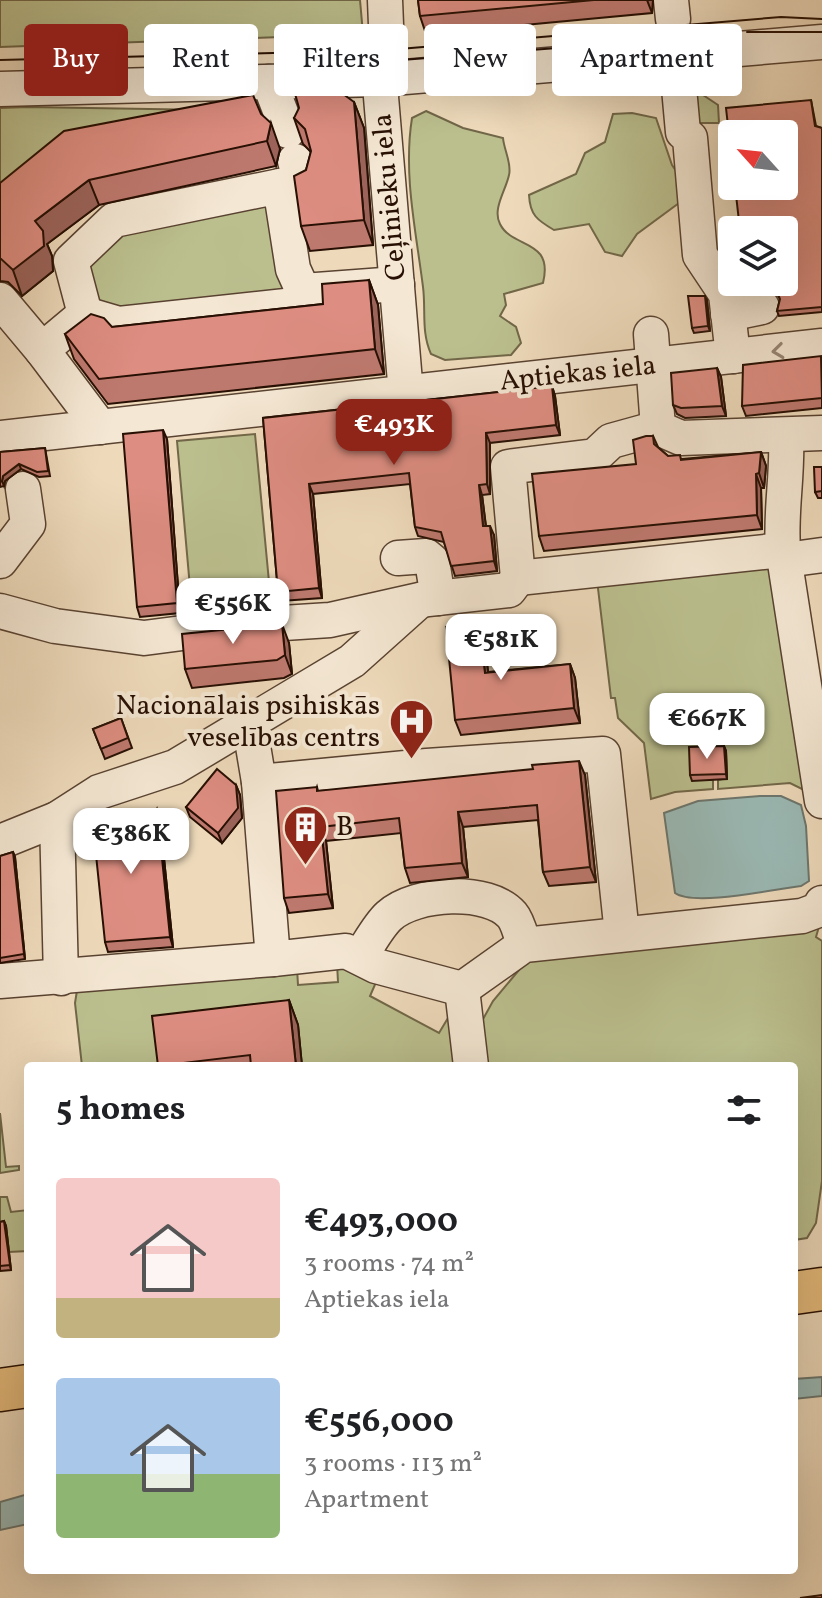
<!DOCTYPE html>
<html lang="en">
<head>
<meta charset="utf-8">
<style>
  body { margin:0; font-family:Vollkorn,serif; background:#f2f2f2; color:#202124; height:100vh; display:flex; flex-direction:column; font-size:30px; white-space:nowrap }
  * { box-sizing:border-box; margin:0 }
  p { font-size:26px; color:#757577 }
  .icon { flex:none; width:44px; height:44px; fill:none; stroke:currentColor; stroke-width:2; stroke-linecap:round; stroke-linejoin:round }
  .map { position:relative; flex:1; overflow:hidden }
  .details { position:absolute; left:24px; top:1062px; width:774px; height:512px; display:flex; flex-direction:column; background:#fff; border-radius:8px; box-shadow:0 8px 32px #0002 }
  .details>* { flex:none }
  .hud { position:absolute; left:24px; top:24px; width:774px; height:72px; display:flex; gap:16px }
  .needle { width:52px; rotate:297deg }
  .controls { position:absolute; left:718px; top:120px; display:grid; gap:16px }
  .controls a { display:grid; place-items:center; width:80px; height:80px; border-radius:8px; background:#fff; box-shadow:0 8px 32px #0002; font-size:40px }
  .price { position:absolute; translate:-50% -68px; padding:0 18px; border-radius:16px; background:#fff; color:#222; font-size:26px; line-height:52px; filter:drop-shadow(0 2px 4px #0008) }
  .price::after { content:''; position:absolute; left:50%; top:48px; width:24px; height:18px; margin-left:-12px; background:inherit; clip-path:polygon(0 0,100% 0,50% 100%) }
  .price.selected { background:#8f2418; color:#fff }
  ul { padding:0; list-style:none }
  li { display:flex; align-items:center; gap:24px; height:200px; padding:0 32px }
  li span { display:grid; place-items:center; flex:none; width:224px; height:160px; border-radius:8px; color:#555 }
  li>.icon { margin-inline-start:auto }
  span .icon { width:96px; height:96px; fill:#fffc; stroke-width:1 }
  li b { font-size:34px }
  h2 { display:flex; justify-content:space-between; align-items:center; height:96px; padding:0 32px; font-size:34px }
  .pill { padding:0 28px; border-radius:8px; background:#fff; box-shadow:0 8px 32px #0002; font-size:28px; line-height:72px }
  .pill.selected { background:#8f2418; color:#fff }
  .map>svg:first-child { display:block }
  .green { fill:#bbbf8e; stroke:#716748; stroke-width:2 }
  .water { fill:#9abab6; stroke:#6c766e; stroke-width:2 }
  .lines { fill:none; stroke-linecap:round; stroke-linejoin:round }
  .minor-casing { stroke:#594231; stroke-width:37 }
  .major-casing { stroke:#270f03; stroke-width:45 }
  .minor { stroke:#f4e7d3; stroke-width:34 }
  .major { stroke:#e7bd7e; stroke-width:42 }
  .tram { stroke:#270f03; stroke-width:2 }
  .wall { fill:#be796f; stroke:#270f03; stroke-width:2 }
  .shaded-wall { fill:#9b635a; stroke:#270f03; stroke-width:2 }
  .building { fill:#dd8d81; stroke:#270f03; stroke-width:2 }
  .oneway { stroke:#988675 }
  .labels { text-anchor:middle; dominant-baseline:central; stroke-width:8; stroke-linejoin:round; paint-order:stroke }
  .street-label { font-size:28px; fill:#270f03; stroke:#f4e7d3 }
  .poi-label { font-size:28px; fill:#270f03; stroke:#f4e7d3; text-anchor:end }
</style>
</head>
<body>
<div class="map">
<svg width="822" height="1598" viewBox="0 0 822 1598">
  <rect width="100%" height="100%" fill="#eedabb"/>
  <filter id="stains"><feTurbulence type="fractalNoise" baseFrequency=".0025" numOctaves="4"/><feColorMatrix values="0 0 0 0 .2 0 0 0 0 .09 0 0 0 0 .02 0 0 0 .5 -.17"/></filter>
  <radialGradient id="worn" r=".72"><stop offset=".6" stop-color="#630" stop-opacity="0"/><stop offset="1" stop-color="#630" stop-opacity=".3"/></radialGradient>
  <!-- green -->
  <g class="green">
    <polygon points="0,0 360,0 363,34 0,47"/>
    <polygon points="694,89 718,105 719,123 699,123"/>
    <polygon points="0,108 28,107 271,111 68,144 0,199"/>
    <path d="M426 111 463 128 503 138C504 150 512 164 509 175 506 190 492 209 500 224 512 249 554 238 543 283L504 294 506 305 500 316 516 327 521 343 511 355 445 360 431 354C421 332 426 310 423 287 416 231 403 174 412 118Z"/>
    <path d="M632 113 656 118 672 165 681 178 679 203 637 234 622 256 605 252 589 224 554 230C537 220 530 215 529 195L576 174 585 153 605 142 613 114Z"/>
    <polygon points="276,192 291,295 122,316 92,307 79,263 116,226"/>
    <polygon points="255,434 271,603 192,610 177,441"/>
    <polygon points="773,562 806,791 790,783 718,789 718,780 727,778 692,780 713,780 713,789 675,792 651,799 644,743 618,718 615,698 611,698 597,580"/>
    <polygon points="820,923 816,937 822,941 822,1181 816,1223 807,1238 794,1240 794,1066 487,1066 482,1021 493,1001 530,957"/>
    <polygon points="337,963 377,980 370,996 439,1033 448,1018 454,1025 460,1066 82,1066 75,1003 78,984 297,968 298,985 338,982"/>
    <polygon points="0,1113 6,1167 19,1166 19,1170 0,1173"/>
    <polygon points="0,1197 7,1197 11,1212 28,1210 28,1251 9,1252 0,1227"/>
  </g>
  <!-- water -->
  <g class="water">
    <path d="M760 796H781L801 805 806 826 809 881 801 886C775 889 694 907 675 893L664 813 698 801Z"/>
    <polygon points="822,1377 822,1396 794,1399 794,1379"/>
    <polygon points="28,1494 28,1524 0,1530 0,1502"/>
  </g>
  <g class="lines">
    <defs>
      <g id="minor">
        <polyline points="385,0 387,50 381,97 406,394"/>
        <polyline points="671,0 673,19"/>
        <polyline points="676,55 683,132 690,138 700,255 726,294 733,356"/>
        <polyline points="269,82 288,131"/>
        <polyline points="0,89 381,79 822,42"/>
        <polyline points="280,186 301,181 295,161"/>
        <polyline points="0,300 42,350"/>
        <polyline points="85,314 71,261 114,220 280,186 293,269 303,291"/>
        <polyline points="728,314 762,307"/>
        <polyline points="651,334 658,428"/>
        <polyline points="100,427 42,350 85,314 119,324 304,304 303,291 397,284"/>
        <path d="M786 436C788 475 780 511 783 550L822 801"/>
        <polyline points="0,438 822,346"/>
        <polyline points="398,558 426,556 432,561 438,598"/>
        <polyline points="786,560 822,555"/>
        <polyline points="0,561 28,524 23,489"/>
        <polyline points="518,578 783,550"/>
        <polyline points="0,611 55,626 144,638 236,626 330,620 419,600 509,590 518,578 508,467 595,456 611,441 658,428 681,438 822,433"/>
        <polyline points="249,722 259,782"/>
        <polyline points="57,819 61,978"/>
        <polyline points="0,842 57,819 99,792 175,767 352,661 419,601"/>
        <path d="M360 957C369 944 378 926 389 916 415 892 489 888 512 915 518 922 521 936 524 945"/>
        <polyline points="0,981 273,959"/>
        <polyline points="462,989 376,966 346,951 273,959 259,782 427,766 603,754 622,934"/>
        <polyline points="462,989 524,945 802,916 818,910 822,903"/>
        <polyline points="462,989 471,1066"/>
      </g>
      <g id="major">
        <polyline points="794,1293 822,1289"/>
        <polyline points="0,1390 28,1386"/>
      </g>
    </defs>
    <!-- minor casing -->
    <use href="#minor" class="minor-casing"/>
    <!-- major casing -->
    <use href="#major" class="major-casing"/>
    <!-- minor -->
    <use href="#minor" class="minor"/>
    <!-- major -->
    <use href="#major" class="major"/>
    <!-- tram -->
    <g class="tram">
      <polyline points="747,32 822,32"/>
      <polyline points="0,60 387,50 781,17 822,19"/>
      <polyline points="388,61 623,43"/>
    </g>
  </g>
  <!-- wall -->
  <g class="wall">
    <polygon points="418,0 653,0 652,13 426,34 420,16"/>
    <polygon points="811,100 816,126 822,128 822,312 779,316 777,311 780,299 777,294 768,288 755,288 753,282"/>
    <polygon points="354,102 364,128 373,245 310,251 301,226 306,170 311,152 303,144 294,118"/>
    <polygon points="261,114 280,149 276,166 99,205 47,244 52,256 53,271 22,296 8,282 0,281 0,183"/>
    <polygon points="369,280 378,305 384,374 108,404 74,359 65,334 112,327 323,304"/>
    <polygon points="707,301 710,331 694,333 692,328"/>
    <polygon points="822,358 822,408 746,416 742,406"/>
    <polygon points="717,368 721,377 726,416 685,418 677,414 673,405"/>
    <polygon points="552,386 555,396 560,435 490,443 490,494 482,495 486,526 494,535 497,571 455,576 444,542 418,536 415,527 410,484 313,494 322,598 281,601 278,592 263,418"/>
    <polygon points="653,436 658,447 668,456 682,459 761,452 766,466 764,488 761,488 762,529 544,551 539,536 636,464"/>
    <polygon points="167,439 180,613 140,617 137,607"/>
    <polygon points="45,448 50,476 39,477 21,469 5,481 4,486 0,487 0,452"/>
    <polygon points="822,467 822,498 818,498 815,492"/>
    <polygon points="479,624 484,639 488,672 570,664 575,678 580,723 461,735 455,720"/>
    <polygon points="289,643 292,674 284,678 192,688 185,669"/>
    <polygon points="121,718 132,748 105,759 93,729"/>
    <polygon points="724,746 726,751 727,779 692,781 690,775"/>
    <polygon points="585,775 596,882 549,886 543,872 538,820 463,827 468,877 410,883 405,868 401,833 326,841 333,908 289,913 284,898 317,787 318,791"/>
    <polygon points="236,785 240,795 242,818 222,843 190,817 186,807"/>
    <polygon points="157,809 160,819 173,947 108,952 105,942"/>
    <polygon points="13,852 15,857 25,959 0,963 0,856"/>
    <polygon points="289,1000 298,1025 302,1066 158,1066"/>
    <polygon points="4,1221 6,1226 11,1270 0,1271 0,1222"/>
  </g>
  <!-- shaded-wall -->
  <g class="shaded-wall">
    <polygon points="647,0 653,0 652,13"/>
    <polygon points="354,102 364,128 373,245 364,220"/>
    <polygon points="271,123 280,149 276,166 267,141"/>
    <polygon points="89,180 99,205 47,244 52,256 53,271 22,296 13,270 35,221"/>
    <polygon points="369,280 378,305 384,374 375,349"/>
    <polygon points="705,296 707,301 710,331 708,326"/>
    <polygon points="717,368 721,377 726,416 722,406"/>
    <polygon points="552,386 555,396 560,435 556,425"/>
    <polygon points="163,430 167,439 180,613 177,603"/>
    <polygon points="486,433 490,443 490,494 487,484"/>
    <polygon points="761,452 766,466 764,488 759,473"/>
    <polygon points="19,464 21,469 5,481 4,486 2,481 3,476"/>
    <polygon points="756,474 761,488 762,529 757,515"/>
    <polygon points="309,484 313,494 322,598 319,588"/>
    <polygon points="479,485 482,495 487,536 483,526"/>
    <polygon points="490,526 494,535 497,571 494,561"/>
    <polygon points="282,624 289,643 292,674 285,655"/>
    <polygon points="479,624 484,639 490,687 485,673"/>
    <polygon points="570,664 575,678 580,723 574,708"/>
    <polygon points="724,746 726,751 727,779 726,774"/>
    <polygon points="579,761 585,775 596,882 590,867"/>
    <polygon points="236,785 240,795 242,818 222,843 218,833"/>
    <polygon points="157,809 160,819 173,947 170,937"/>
    <polygon points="458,812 463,827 468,877 462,863"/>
    <polygon points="321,827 326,841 333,908 328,894"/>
    <polygon points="13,852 15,857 25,959 24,954"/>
    <polygon points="289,1000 298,1025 302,1066 296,1066"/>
    <polygon points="4,1221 6,1226 11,1270 10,1265"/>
  </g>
  <!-- building -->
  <g class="building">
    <polygon points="418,0 594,0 420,16"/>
    <polygon points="328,83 354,102 364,220 301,226 294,176 306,170 311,151 305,129 294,118 299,108 294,90"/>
    <polygon points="253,95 261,114 271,123 267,141 89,180 35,221 43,231 44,246 13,270 0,258 0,183 64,131"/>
    <polygon points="811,100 815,126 822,128 822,307 777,311 780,299 776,289 766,283 753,282 784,282 784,230 740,230 735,186 784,186 784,134 732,134 732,162 726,108"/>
    <polygon points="369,280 375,349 99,379 65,334 91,314 104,318 112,327 323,304 322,284"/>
    <polygon points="688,296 705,296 708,326 692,328"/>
    <polygon points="821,356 822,398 742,406 743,365"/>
    <polygon points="717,368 722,406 681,408 673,405 671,373"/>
    <polygon points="552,386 556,425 486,433 487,484 479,485 483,526 490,526 494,561 451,566 441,532 415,527 409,473 309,484 319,588 278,592 263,418"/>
    <polygon points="163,430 177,603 137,607 123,434"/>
    <polygon points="646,436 653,436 654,444 668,456 680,455 681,460 761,452 759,473 756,474 757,515 539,536 532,474 636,464 633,440"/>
    <polygon points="45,448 48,471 37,472 19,464 3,476 2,481 0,482 0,452"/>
    <polygon points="814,467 822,467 822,491 815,492"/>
    <polygon points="282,624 285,655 277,660 185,669 182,634"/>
    <polygon points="479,624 485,673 570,664 574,708 455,720 446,627"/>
    <polygon points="121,718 128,738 101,749 93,729"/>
    <polygon points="724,746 726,774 690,775 689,747"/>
    <polygon points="579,761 590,867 543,872 537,805 458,812 462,863 405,868 399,818 321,827 328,894 284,898 276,791 317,787 317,791 533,769 532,765"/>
    <polygon points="217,769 236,785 238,808 218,833 186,807"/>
    <polygon points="157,809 170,937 105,942 92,816"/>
    <polygon points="13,852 24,954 0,958 0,856"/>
    <polygon points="289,1000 296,1066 251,1066 250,1055 158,1066 152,1016"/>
    <polygon points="4,1221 10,1265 0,1266 0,1222"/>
    <polygon points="822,1595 822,1598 800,1598"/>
  </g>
  <!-- one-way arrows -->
  <defs><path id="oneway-chevron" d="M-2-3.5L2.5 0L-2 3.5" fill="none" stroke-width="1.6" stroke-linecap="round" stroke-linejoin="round" transform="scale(2)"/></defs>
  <use class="oneway" href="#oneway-chevron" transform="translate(778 351) rotate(173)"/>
  <!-- icons -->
  <defs>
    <symbol id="hospital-pin" viewBox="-11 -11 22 30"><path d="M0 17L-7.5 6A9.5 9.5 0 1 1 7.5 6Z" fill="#8f2418" stroke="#f4e7d3"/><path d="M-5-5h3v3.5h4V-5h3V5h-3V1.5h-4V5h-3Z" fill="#fff"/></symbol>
    <symbol id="building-pin" viewBox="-11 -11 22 30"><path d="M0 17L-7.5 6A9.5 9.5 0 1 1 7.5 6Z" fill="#8f2418" stroke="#f4e7d3"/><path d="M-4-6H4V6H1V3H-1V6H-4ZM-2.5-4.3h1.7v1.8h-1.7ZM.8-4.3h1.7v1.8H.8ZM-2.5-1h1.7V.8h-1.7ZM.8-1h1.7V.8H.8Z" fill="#fff"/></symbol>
  </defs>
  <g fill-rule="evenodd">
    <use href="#hospital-pin" x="386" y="696" width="51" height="69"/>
    <use href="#building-pin" x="280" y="802" width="51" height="69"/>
  </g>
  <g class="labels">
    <!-- street labels -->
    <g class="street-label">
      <text transform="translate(390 197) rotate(-95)">Ceļinieku iela</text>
      <text transform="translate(578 374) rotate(-6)">Aptiekas iela</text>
    </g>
    <!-- poi labels -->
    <g class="poi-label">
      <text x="380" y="706">Nacionālais psihiskās<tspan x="380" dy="32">veselības centrs</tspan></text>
      <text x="336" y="827" text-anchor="start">B</text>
    </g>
  </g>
  <rect width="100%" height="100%" filter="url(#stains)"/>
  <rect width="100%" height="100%" fill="url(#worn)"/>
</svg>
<div class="controls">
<a><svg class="needle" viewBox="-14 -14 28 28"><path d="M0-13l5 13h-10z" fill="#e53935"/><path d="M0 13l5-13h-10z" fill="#757577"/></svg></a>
<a><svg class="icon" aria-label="layers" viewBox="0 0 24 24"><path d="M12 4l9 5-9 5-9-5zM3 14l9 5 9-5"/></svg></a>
</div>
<b class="price selected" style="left:394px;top:467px">€493K</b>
<b class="price" style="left:233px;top:646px">€556K</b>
<b class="price" style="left:501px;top:682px">€581K</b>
<b class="price" style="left:707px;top:761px">€667K</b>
<b class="price" style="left:131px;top:876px">€386K</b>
<div class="hud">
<a class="pill selected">Buy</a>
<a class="pill">Rent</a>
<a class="pill">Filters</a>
<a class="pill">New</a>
<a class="pill">Apartment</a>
</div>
<section class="details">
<h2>5 homes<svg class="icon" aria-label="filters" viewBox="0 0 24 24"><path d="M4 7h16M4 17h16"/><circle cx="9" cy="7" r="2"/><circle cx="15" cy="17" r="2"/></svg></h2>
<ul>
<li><span style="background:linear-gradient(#f6c9c9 75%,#c2b280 0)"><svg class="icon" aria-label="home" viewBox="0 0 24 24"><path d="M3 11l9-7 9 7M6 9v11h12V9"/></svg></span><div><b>€493,000</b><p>3 rooms · 74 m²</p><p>Aptiekas iela</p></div></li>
<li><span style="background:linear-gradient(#a9c7e8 60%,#8fb573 0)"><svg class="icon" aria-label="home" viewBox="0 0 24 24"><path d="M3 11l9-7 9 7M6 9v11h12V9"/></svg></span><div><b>€556,000</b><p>3 rooms · 113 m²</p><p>Apartment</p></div></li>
</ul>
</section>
</div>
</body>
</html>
